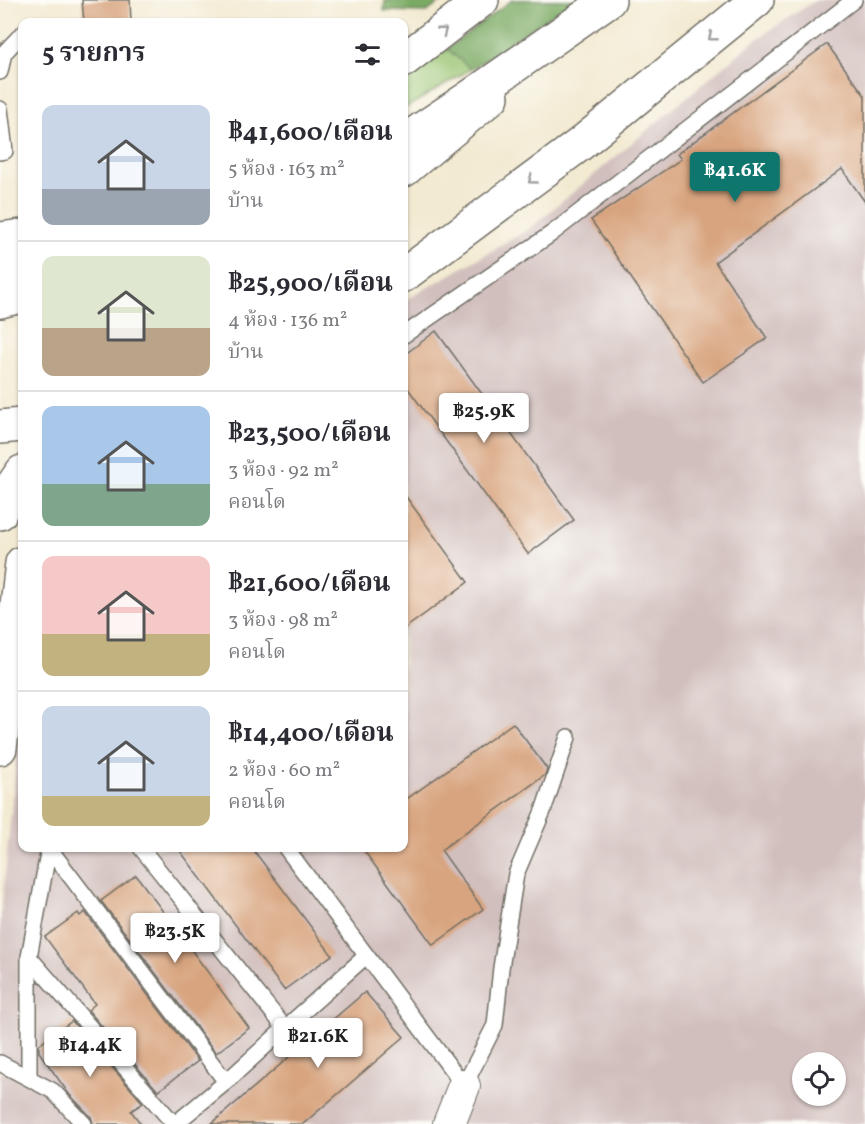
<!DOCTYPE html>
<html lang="th">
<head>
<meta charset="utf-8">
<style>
  body { margin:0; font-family:Vollkorn,"Noto Serif Thai",serif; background:#f2f2f3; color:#2b2b33; height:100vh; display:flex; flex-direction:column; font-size:22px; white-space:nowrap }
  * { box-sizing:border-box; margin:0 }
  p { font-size:20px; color:#7c7c81 }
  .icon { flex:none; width:33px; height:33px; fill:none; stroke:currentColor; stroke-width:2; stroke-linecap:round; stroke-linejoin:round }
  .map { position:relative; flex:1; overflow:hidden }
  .side { position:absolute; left:18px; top:18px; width:390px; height:834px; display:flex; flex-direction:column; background:#fff; border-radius:12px; box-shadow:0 2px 4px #0004 }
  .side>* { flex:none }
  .buttons { position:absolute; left:792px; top:1052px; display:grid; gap:12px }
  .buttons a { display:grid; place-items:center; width:54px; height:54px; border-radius:50%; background:#fff; box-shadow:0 2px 4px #0004; font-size:30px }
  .price { position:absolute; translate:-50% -51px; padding:0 14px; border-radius:6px; background:#fff; color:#222; font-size:20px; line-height:39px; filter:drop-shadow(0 2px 3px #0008) }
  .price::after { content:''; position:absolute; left:50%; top:36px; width:18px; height:14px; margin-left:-9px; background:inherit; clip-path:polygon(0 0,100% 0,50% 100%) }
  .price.current { background:#0f766e; color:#fff }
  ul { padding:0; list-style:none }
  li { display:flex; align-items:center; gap:18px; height:150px; padding:0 24px }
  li+li { border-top:2px solid #e1e1e2 }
  li span { display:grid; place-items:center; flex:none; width:168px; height:120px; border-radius:12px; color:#555 }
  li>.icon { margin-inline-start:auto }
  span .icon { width:72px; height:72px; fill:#fffc; stroke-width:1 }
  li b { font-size:26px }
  h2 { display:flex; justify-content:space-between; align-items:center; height:72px; padding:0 24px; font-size:26px }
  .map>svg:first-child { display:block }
  .industrial { fill:#d1bfbd; fill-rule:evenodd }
  .green { fill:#99c471; stroke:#62784e; stroke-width:1.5 }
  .forest { fill:#7aaa63; stroke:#526a47; stroke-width:1.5 }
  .building { fill:#d8a47f }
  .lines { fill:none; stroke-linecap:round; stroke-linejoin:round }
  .service-casing { stroke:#716e65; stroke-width:18 }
  .minor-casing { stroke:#716e65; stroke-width:34 }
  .tertiary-casing { stroke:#716e65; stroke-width:36 }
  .secondary-casing { stroke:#716e65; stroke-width:36 }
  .motorway-casing { stroke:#716e65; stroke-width:36 }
  .service { stroke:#fff; stroke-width:15 }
  .minor { stroke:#fff; stroke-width:32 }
  .tertiary { stroke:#fff; stroke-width:33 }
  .secondary { stroke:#fff; stroke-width:33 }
  .motorway { stroke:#fff; stroke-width:33 }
  .oneway { stroke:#a0a0a0 }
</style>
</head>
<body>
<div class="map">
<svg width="865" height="1124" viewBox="0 0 865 1124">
  <rect width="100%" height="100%" fill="#fdfcf7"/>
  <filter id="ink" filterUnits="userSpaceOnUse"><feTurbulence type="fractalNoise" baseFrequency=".0167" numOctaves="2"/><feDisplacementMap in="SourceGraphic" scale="12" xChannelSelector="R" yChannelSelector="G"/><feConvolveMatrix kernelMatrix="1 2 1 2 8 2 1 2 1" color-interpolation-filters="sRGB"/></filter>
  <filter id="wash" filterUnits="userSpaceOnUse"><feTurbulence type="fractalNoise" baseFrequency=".008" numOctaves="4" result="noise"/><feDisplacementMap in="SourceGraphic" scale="24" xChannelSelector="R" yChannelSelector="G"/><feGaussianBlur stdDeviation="1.35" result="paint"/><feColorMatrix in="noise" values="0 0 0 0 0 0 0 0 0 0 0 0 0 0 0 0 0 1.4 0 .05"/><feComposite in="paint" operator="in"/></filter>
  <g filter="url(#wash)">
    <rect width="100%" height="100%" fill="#f3ead2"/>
    <!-- industrial -->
    <path class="industrial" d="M816 0H865V1124H0V925L22 701V848H404V301L528 230 754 41ZM802 1062H836V1095H802Z"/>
    <!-- green -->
    <polygon class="green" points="512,0 574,0 471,69 404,109 404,82"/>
    <!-- forest -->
    <g class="forest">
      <polygon points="385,0 444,0 427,12 384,11"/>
      <polygon points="512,0 574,0 471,69 447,49"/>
    </g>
    <g id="blocks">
      <!-- building -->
      <g class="building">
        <polygon points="82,0 130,0 131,22 84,22"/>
        <polygon points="827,44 865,96 865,202 842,169 715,262 767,338 703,382 591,220 681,159 677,154"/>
        <polygon points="436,331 574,520 528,554 404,383 404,355"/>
        <polygon points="404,494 468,582 404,629"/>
        <polygon points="513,723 547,769 545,775 441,850 483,909 433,945 362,848 404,848 404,801"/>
        <polygon points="178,848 252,848 332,955 284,990"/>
        <polygon points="136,875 249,1028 216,1053 101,901"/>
        <polygon points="85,912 198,1061 158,1091 88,1010 95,1004 45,937 78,913 80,916"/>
        <polygon points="365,992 404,1037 303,1124 211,1124"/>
        <polygon points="72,1021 143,1103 131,1111 141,1124 93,1124 91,1117 69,1094 39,1052 39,1045"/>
      </g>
    </g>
  </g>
  <g filter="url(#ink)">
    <use href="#blocks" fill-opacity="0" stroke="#716e65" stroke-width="1.5"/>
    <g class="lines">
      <defs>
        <g id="service">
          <polyline points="0,72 4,53 22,34"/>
          <polyline points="0,109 5,151 0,152"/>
          <polyline points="404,335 551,234 854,0"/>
          <polyline points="49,848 226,1082"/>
          <polyline points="141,848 285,1028 226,1082 175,1124"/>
          <polyline points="286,848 464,1086 495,1025 501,968 516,874 543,811 568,737"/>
          <polyline points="29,957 174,1124"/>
          <polyline points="285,1028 366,956"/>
          <polyline points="0,1063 53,1091 84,1124"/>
          <polyline points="29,1077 29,957 49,848"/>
        </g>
        <polyline id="minor" points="449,1124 464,1086"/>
        <g id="tertiary">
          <polyline points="404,170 492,97"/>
          <polyline points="0,301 18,237"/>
          <polyline points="0,513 8,492 22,472"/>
          <polyline points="0,748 22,563"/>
        </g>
        <g id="secondary">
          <polyline points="404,60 482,0"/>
          <polyline points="404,141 470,97 609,0"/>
          <polyline points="0,239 22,236"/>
          <polyline points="0,301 22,296"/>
        </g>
        <g id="motorway">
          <polyline points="404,275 579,145 757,0"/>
          <polyline points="0,427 22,425"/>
        </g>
      </defs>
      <!-- service casing -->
      <use href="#service" class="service-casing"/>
      <!-- minor casing -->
      <use href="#minor" class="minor-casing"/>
      <!-- tertiary casing -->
      <use href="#tertiary" class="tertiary-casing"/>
      <!-- secondary casing -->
      <use href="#secondary" class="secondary-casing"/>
      <!-- motorway casing -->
      <use href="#motorway" class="motorway-casing"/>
      <!-- service -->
      <use href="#service" class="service"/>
      <!-- minor -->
      <use href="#minor" class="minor"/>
      <!-- tertiary -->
      <use href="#tertiary" class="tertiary"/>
      <!-- secondary -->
      <use href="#secondary" class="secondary"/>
      <!-- motorway -->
      <use href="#motorway" class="motorway"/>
    </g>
    <!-- one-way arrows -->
    <defs><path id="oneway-chevron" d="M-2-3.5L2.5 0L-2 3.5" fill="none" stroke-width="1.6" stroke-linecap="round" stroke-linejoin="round" transform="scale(1.5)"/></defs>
    <g class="oneway">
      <use href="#oneway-chevron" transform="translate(443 31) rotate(-38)"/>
      <use href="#oneway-chevron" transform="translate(712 37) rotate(141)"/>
      <use href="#oneway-chevron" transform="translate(532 180) rotate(144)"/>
    </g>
  </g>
</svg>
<div class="buttons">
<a><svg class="icon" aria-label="locate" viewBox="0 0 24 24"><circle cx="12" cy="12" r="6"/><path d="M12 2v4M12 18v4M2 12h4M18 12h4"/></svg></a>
</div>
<b class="price current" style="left:735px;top:203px">฿41.6K</b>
<b class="price" style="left:484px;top:444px">฿25.9K</b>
<b class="price" style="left:175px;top:964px">฿23.5K</b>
<b class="price" style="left:318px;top:1069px">฿21.6K</b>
<b class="price" style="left:90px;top:1078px">฿14.4K</b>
<section class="side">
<h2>5 รายการ<svg class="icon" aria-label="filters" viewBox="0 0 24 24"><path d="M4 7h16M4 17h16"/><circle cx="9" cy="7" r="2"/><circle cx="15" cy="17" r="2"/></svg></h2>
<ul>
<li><span style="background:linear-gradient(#c9d6e8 70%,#9aa5b1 0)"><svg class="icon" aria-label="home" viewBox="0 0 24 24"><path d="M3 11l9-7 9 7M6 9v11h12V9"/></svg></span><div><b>฿41,600/เดือน</b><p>5 ห้อง · 163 m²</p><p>บ้าน</p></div></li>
<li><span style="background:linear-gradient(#dfe7d0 60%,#b9a48a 0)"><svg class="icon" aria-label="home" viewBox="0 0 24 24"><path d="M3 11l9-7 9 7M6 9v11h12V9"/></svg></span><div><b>฿25,900/เดือน</b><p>4 ห้อง · 136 m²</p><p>บ้าน</p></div></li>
<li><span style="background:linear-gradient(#a9c7e8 65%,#7fa58c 0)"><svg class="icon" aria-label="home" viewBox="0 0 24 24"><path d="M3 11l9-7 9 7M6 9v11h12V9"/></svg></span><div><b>฿23,500/เดือน</b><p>3 ห้อง · 92 m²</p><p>คอนโด</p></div></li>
<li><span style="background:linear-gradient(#f6c9c9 65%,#c2b280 0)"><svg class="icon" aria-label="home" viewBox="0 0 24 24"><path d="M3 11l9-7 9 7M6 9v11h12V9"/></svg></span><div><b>฿21,600/เดือน</b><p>3 ห้อง · 98 m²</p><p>คอนโด</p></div></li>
<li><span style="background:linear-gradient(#c9d6e8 75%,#c2b280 0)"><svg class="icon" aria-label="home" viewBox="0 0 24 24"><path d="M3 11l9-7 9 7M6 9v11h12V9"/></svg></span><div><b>฿14,400/เดือน</b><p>2 ห้อง · 60 m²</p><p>คอนโด</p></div></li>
</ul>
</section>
</div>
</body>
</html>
